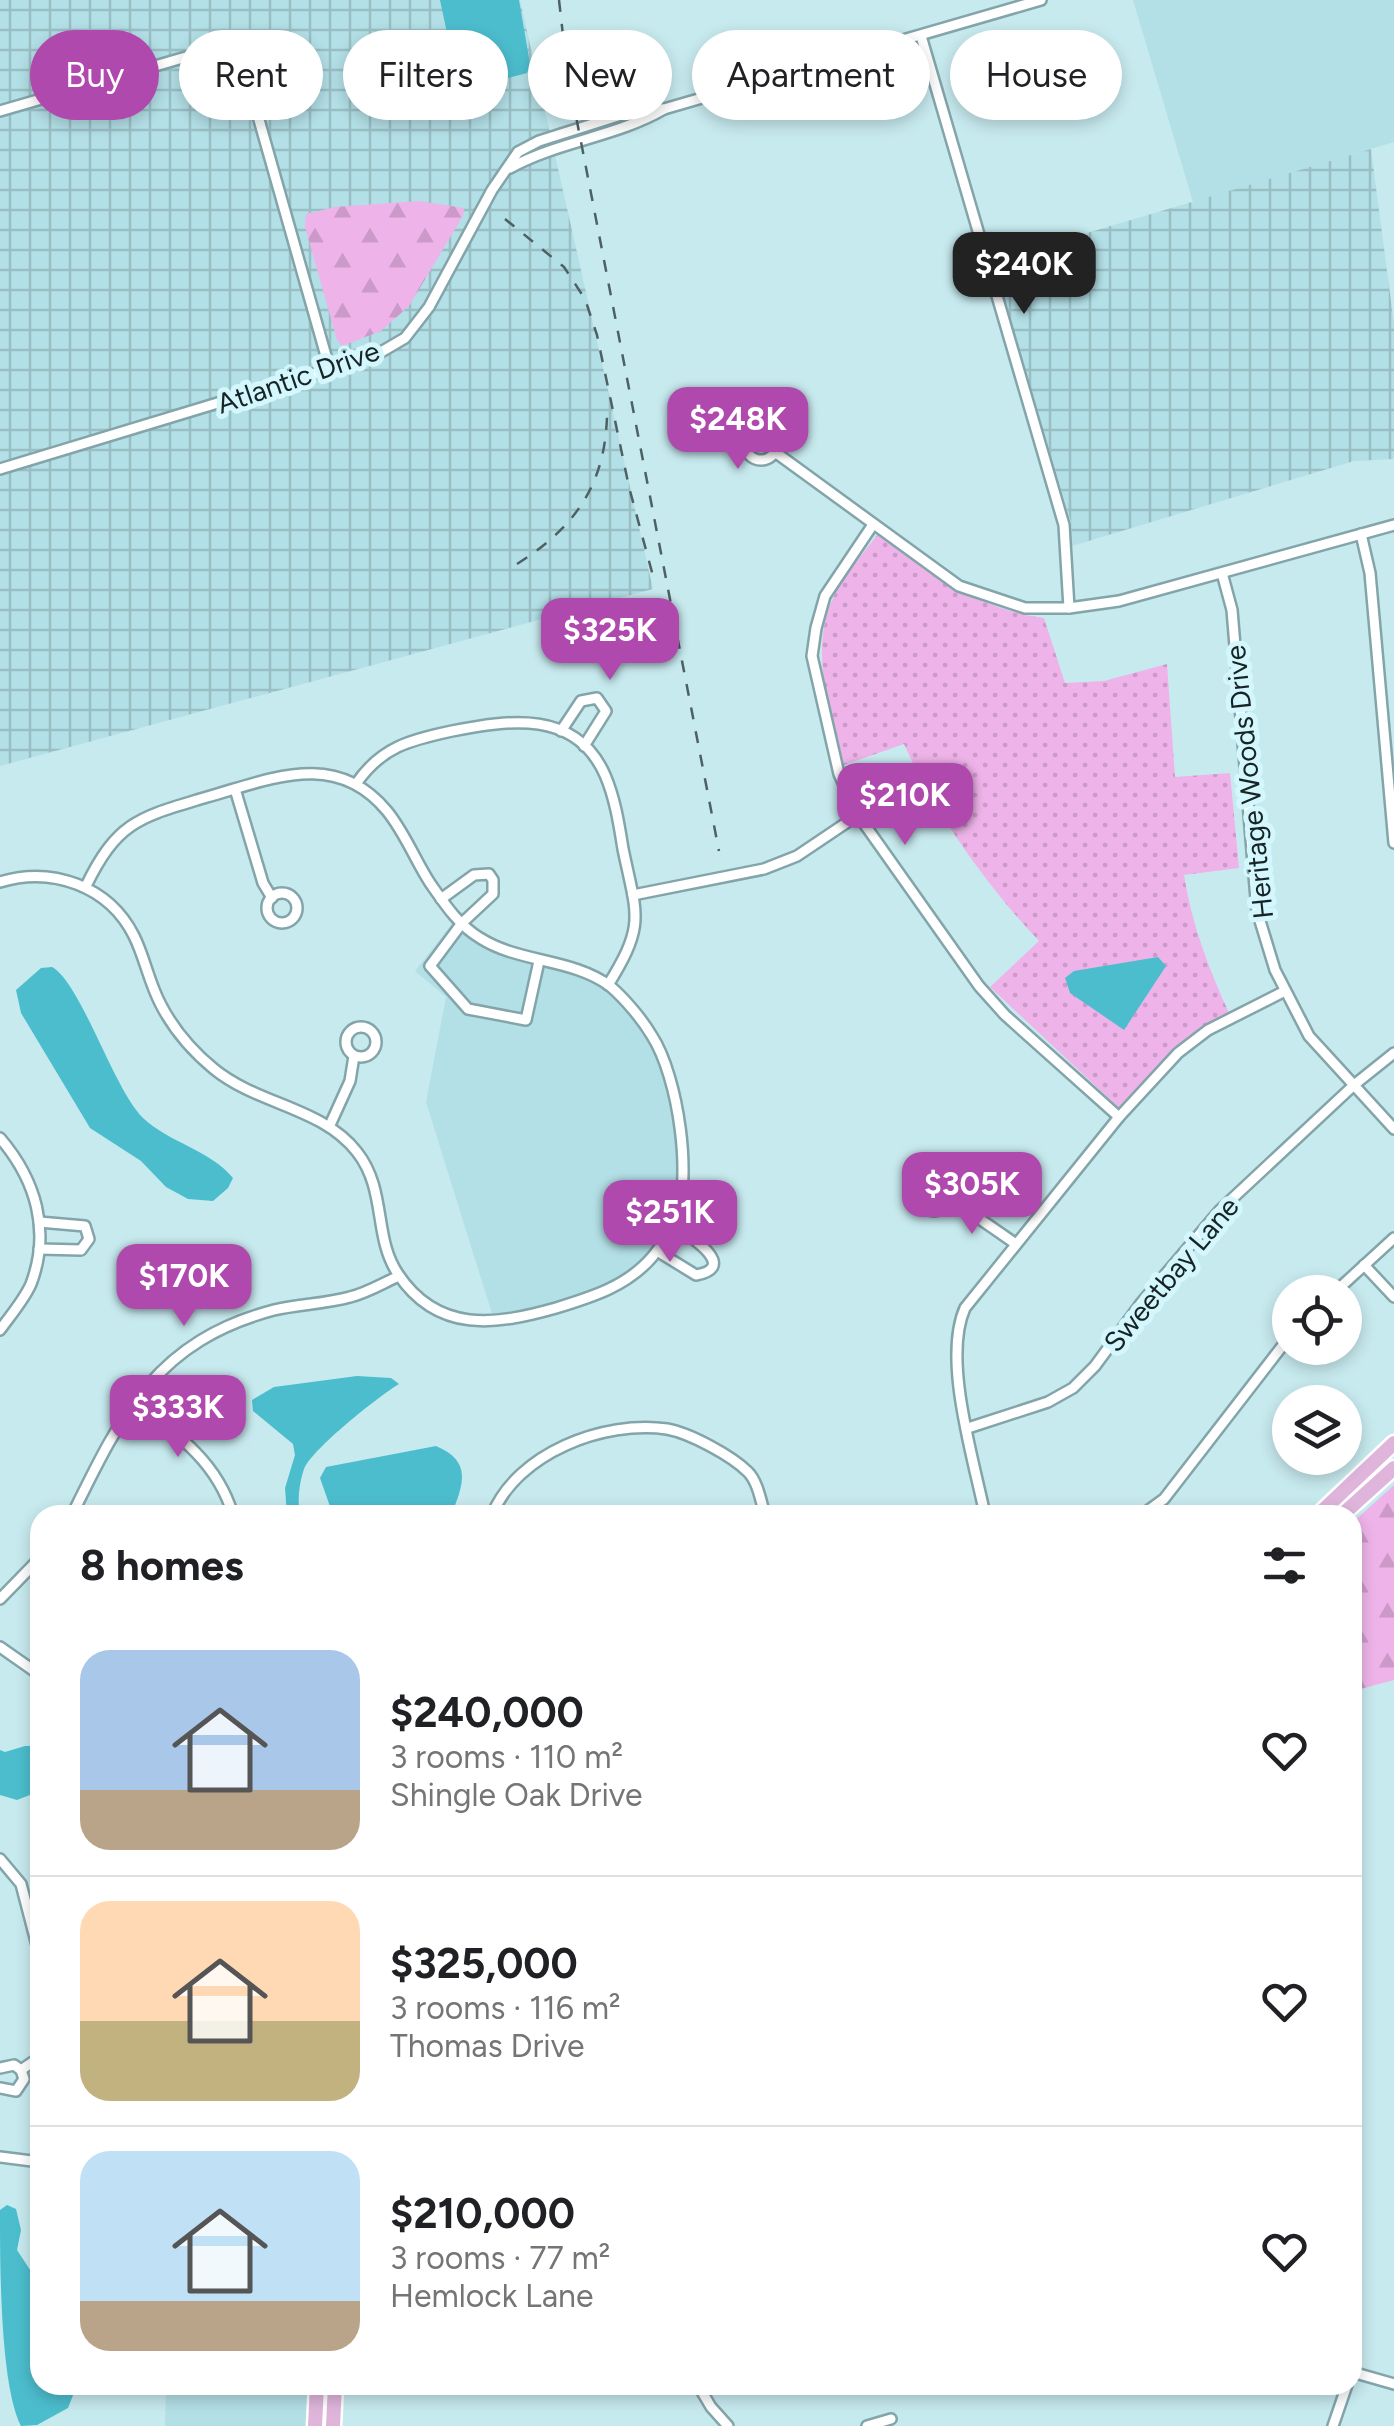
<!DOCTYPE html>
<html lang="en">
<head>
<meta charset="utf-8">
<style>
  body { margin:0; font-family:Figtree,sans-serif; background:#f2f2f2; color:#202124; height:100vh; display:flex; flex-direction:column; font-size:38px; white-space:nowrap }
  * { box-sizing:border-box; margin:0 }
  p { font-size:32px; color:#757577 }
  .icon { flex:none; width:55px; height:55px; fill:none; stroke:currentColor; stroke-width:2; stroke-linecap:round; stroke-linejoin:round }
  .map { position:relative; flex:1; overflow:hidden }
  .drawer { position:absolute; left:30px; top:1505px; width:1332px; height:890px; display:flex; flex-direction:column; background:#fff; border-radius:30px; box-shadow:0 5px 15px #0003 }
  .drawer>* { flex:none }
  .guide { position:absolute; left:30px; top:30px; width:1335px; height:90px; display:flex; gap:20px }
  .tools { position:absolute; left:1272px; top:1275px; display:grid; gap:20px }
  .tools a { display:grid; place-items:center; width:90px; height:90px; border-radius:50%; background:#fff; box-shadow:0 5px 15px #0003; font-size:50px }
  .price { position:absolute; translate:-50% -85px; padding:0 22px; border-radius:20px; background:#b049ad; color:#fff; font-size:32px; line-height:65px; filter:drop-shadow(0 2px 5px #0008) }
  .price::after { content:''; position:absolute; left:50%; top:60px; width:30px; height:22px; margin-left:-15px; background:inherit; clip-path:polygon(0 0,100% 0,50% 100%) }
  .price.active { background:#222; color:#fff }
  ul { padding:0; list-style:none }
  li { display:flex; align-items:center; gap:30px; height:250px; padding:0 50px }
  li+li { border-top:2px solid #e0e0e0 }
  li span { display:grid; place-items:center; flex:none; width:280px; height:200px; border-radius:30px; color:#555 }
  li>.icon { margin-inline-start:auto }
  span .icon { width:120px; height:120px; fill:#fffc; stroke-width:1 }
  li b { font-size:42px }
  h2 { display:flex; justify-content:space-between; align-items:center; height:120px; padding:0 50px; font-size:42px }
  .pill { padding:0 35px; border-radius:45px; background:#fff; box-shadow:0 5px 15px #0003; font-size:35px; line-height:90px }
  .pill.active { background:#b049ad; color:#fff }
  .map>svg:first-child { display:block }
  .built { fill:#b3dfe6 }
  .industrial { fill:url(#industrial-grid) }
  .forest { fill:url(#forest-firs) }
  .park { fill:url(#park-dots) }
  .water { fill:#4cbdcd }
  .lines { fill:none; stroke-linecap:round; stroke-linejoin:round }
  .street-casing { stroke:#83a5aa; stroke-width:14 }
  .primary-casing { stroke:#fff; stroke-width:19 }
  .street { stroke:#fff; stroke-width:9 }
  .primary { stroke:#dfb5dc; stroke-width:14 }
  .rail { stroke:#4d6164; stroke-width:2.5; stroke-dasharray:12 12; stroke-linecap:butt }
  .labels { text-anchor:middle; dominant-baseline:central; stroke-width:10; stroke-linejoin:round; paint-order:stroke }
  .street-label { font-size:28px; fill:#172426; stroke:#d4f7fd }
</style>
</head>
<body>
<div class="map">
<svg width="1394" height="2426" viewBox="0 0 1394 2426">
  <defs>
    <pattern id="industrial-grid" width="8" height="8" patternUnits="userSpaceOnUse" patternTransform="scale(2.5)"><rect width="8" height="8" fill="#b3dfe6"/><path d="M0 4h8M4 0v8" fill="none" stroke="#99bfc5"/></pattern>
    <pattern id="forest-firs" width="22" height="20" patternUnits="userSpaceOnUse" patternTransform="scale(2.5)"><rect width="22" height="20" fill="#eeb3e9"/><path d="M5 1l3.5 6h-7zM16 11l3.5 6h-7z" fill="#cb9ac8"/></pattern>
    <pattern id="park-dots" width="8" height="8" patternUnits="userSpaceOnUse" patternTransform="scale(2.5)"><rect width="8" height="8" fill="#eeb3e9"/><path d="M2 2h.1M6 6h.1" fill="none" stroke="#cb9ac8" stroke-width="1.8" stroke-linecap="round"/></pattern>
  </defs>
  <rect width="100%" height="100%" fill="#c7eaef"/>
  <!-- built -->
  <g class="built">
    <polygon points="1133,0 1394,0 1394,142 1193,202"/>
    <polygon points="455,920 502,952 563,968 607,988 629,1010 648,1035 659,1058 680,1159 678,1191 670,1223 636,1269 600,1291 510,1318 494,1320 426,1102 446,997 415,971"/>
    <polygon points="166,2385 321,2385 319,2426 165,2426"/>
  </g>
  <!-- industrial -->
  <g class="industrial">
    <polygon points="0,0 520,0 653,589 0,766"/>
    <polygon points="1371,149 1394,324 1394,459 1354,461 1072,546 1071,522 992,261"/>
  </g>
  <!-- forest -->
  <g class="forest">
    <polygon points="419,201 464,208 463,216 409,306 381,331 342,346 337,340 305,227 306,214 335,207"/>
    <polygon points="1394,1485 1394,1680 1353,1691 1353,1522"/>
  </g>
  <!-- park -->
  <path class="park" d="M878 534C930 573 977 609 1044 618L1065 683 1104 681 1167 664 1175 777 1230 773 1239 868 1184 875C1192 925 1208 967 1229 1013L1173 1050 1119 1108 990 987 1039 941C987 886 935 813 904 744L844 765C830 717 811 654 830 605 840 579 861 556 878 534Z"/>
  <!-- water -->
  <g class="water">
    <polygon points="440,0 519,0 530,64 527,73 467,89 458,85"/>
    <polygon points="1158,957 1166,966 1124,1030 1070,993 1065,978 1074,971"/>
    <path d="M52 967C81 983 113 1088 143 1118 168 1142 210 1150 233 1178L228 1188 213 1201 188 1199 166 1187 141 1161 90 1128 21 1013 16 990 41 968Z"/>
    <path d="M357 1376 391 1378 399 1384C378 1397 313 1448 304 1469 300 1480 296 1504 301 1515H287L285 1488 295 1455 293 1444 253 1411 252 1400 274 1387Z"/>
    <path d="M436 1446C472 1461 464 1484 451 1515H333L320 1478 326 1467Z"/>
    <polygon points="25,1746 40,1746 40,1791 17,1800 0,1795 0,1750 5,1752"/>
    <path d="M7 2205 16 2209 21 2230 17 2250 40 2285V2385H77L68 2408 37 2425 21 2426C0 2385 0 2264 0 2210Z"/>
  </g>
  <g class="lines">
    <defs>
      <g id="street">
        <polyline points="921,36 1064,525 1069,608"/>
        <path d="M0 111 186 57C217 56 238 68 252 95L330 370"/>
        <path d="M510 168C559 141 616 137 664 109L1041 0"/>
        <circle cx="761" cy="444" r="16"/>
        <polyline points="775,452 959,586 1025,608 1069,608 1119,601 1394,525"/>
        <polyline points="0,469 376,355 405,338 429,307 492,190 518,152 539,141 640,109 664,109"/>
        <polyline points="872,526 825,596 816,628 812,656 839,774 858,815 979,986 1005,1015 1119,1117"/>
        <polyline points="1361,534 1370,573 1394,843"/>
        <polyline points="1222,573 1232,610 1257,911 1275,970 1309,1036 1394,1129"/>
        <polyline points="561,731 581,701 597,698 606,711 584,746"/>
        <path d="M356 784C381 747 410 740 452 731 508 720 576 709 605 775 615 798 619 824 623 849 637 916 646 924 608 985"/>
        <polyline points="235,789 263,883 272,898"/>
        <path d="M0 882C52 866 109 886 134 936 145 958 149 983 161 1005 174 1030 192 1051 214 1069 258 1105 322 1107 357 1152 387 1190 373 1237 398 1274 438 1334 496 1325 556 1308 592 1297 628 1286 653 1256 660 1247 669 1236 674 1225 694 1181 678 1076 652 1036 642 1019 625 999 610 986 572 958 519 963 480 938 458 925 444 903 430 883 415 860 405 833 387 811 336 749 271 779 207 797 141 817 118 820 86 886"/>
        <circle cx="282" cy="908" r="15"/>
        <polyline points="633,895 764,869 797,856 858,815"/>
        <polyline points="441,899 474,875 489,874 493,880 493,894 462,923 430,966 468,1009 526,1020 539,961"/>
        <circle cx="361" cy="1042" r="15"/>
        <polyline points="330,1125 350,1081 354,1056"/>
        <path d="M0 1138C36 1180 51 1231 31 1284 24 1300 10 1316 0 1330"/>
        <circle cx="934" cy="1197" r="14"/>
        <polyline points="948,1197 1016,1244"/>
        <polyline points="39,1249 81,1250 89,1239 85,1226 39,1222"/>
        <path d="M657 1251 696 1275C741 1267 686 1234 674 1225"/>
        <polyline points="1364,1265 1394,1297"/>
        <polyline points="1335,1292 1394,1238"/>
        <path d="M133 1402C177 1434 217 1461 233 1515"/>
        <polyline points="968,1428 1048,1402 1073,1388 1095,1366 1142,1302 1220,1210 1354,1085 1394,1053"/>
        <path d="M72 1515C121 1415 156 1341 274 1310 299 1304 325 1304 350 1297 367 1293 383 1283 399 1276"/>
        <path d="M492 1515C517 1453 604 1420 667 1429 690 1433 732 1456 748 1472 758 1482 761 1502 765 1515"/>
        <path d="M985 1515C974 1460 942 1359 965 1308L1119 1117 1178 1053 1208 1030 1285 991"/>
        <polyline points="1142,1515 1164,1499 1290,1336"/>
        <polyline points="0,1599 40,1558"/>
        <polyline points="0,1647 40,1675"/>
        <polyline points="0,1859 21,1884 40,1957"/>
        <polyline points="0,2068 14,2065 21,2070 24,2079 16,2091 0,2088"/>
        <polyline points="21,2070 40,2057"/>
        <polyline points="0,2157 40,2162"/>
        <polyline points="1352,2372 1394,2384"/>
        <polyline points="698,2385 711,2407 728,2426"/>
        <polyline points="867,2426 891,2419"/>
        <polyline points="1333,2426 1347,2385"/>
      </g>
      <g id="primary">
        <polyline points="1318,1515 1394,1443"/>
        <polyline points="1342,1515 1394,1468"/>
        <polyline points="315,2426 317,2385"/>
        <polyline points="333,2426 335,2385"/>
      </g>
    </defs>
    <!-- street casing -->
    <use href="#street" class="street-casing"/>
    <!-- primary casing -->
    <use href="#primary" class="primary-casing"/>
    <!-- street -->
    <use href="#street" class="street"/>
    <!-- primary -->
    <use href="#primary" class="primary"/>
    <!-- rail -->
    <g class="rail">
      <polyline points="559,0 567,70 719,851"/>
      <polyline points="505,219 564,267 585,299 597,335 629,487 653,576"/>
      <path d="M517 564C574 528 605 486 607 416"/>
    </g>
  </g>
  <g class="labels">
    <!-- street labels -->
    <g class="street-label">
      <text transform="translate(298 377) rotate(-19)">Atlantic Drive</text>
      <text transform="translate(1249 782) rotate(-96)">Heritage Woods Drive</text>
      <text transform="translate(1171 1274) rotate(-50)">Sweetbay Lane</text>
    </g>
  </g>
</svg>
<div class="tools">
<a><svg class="icon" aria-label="locate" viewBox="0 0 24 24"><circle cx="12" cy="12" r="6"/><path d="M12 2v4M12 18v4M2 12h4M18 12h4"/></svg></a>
<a><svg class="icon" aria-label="layers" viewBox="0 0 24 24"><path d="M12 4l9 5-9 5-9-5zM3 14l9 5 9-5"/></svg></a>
</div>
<b class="price active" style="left:1024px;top:317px">$240K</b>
<b class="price" style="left:738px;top:472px">$248K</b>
<b class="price" style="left:610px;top:683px">$325K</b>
<b class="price" style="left:905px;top:848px">$210K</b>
<b class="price" style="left:972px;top:1237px">$305K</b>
<b class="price" style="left:670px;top:1265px">$251K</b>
<b class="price" style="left:184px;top:1329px">$170K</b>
<b class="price" style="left:178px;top:1460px">$333K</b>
<div class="guide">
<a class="pill active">Buy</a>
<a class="pill">Rent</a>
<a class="pill">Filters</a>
<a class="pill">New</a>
<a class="pill">Apartment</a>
<a class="pill">House</a>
</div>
<section class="drawer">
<h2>8 homes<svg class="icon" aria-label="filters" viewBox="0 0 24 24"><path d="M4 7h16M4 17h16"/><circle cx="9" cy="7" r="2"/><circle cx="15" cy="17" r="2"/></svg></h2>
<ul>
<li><span style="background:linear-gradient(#a9c7e8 70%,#b9a48a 0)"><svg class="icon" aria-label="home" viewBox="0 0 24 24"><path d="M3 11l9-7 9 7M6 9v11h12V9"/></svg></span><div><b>$240,000</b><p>3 rooms · 110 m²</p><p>Shingle Oak Drive</p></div><svg class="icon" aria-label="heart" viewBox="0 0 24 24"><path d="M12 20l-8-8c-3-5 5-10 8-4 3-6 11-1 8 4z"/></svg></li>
<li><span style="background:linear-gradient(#ffd9b3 60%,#c2b280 0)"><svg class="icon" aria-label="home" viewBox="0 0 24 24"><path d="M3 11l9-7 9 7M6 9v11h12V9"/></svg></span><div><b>$325,000</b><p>3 rooms · 116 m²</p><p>Thomas Drive</p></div><svg class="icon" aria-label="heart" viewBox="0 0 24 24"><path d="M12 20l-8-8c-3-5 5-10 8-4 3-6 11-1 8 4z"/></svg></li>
<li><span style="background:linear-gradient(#bfe0f5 75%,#b9a48a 0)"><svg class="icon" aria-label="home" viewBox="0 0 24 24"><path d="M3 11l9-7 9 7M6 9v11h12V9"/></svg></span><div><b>$210,000</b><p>3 rooms · 77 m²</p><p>Hemlock Lane</p></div><svg class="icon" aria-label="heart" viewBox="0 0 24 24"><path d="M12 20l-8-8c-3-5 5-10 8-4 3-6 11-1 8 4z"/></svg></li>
</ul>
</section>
</div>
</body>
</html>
